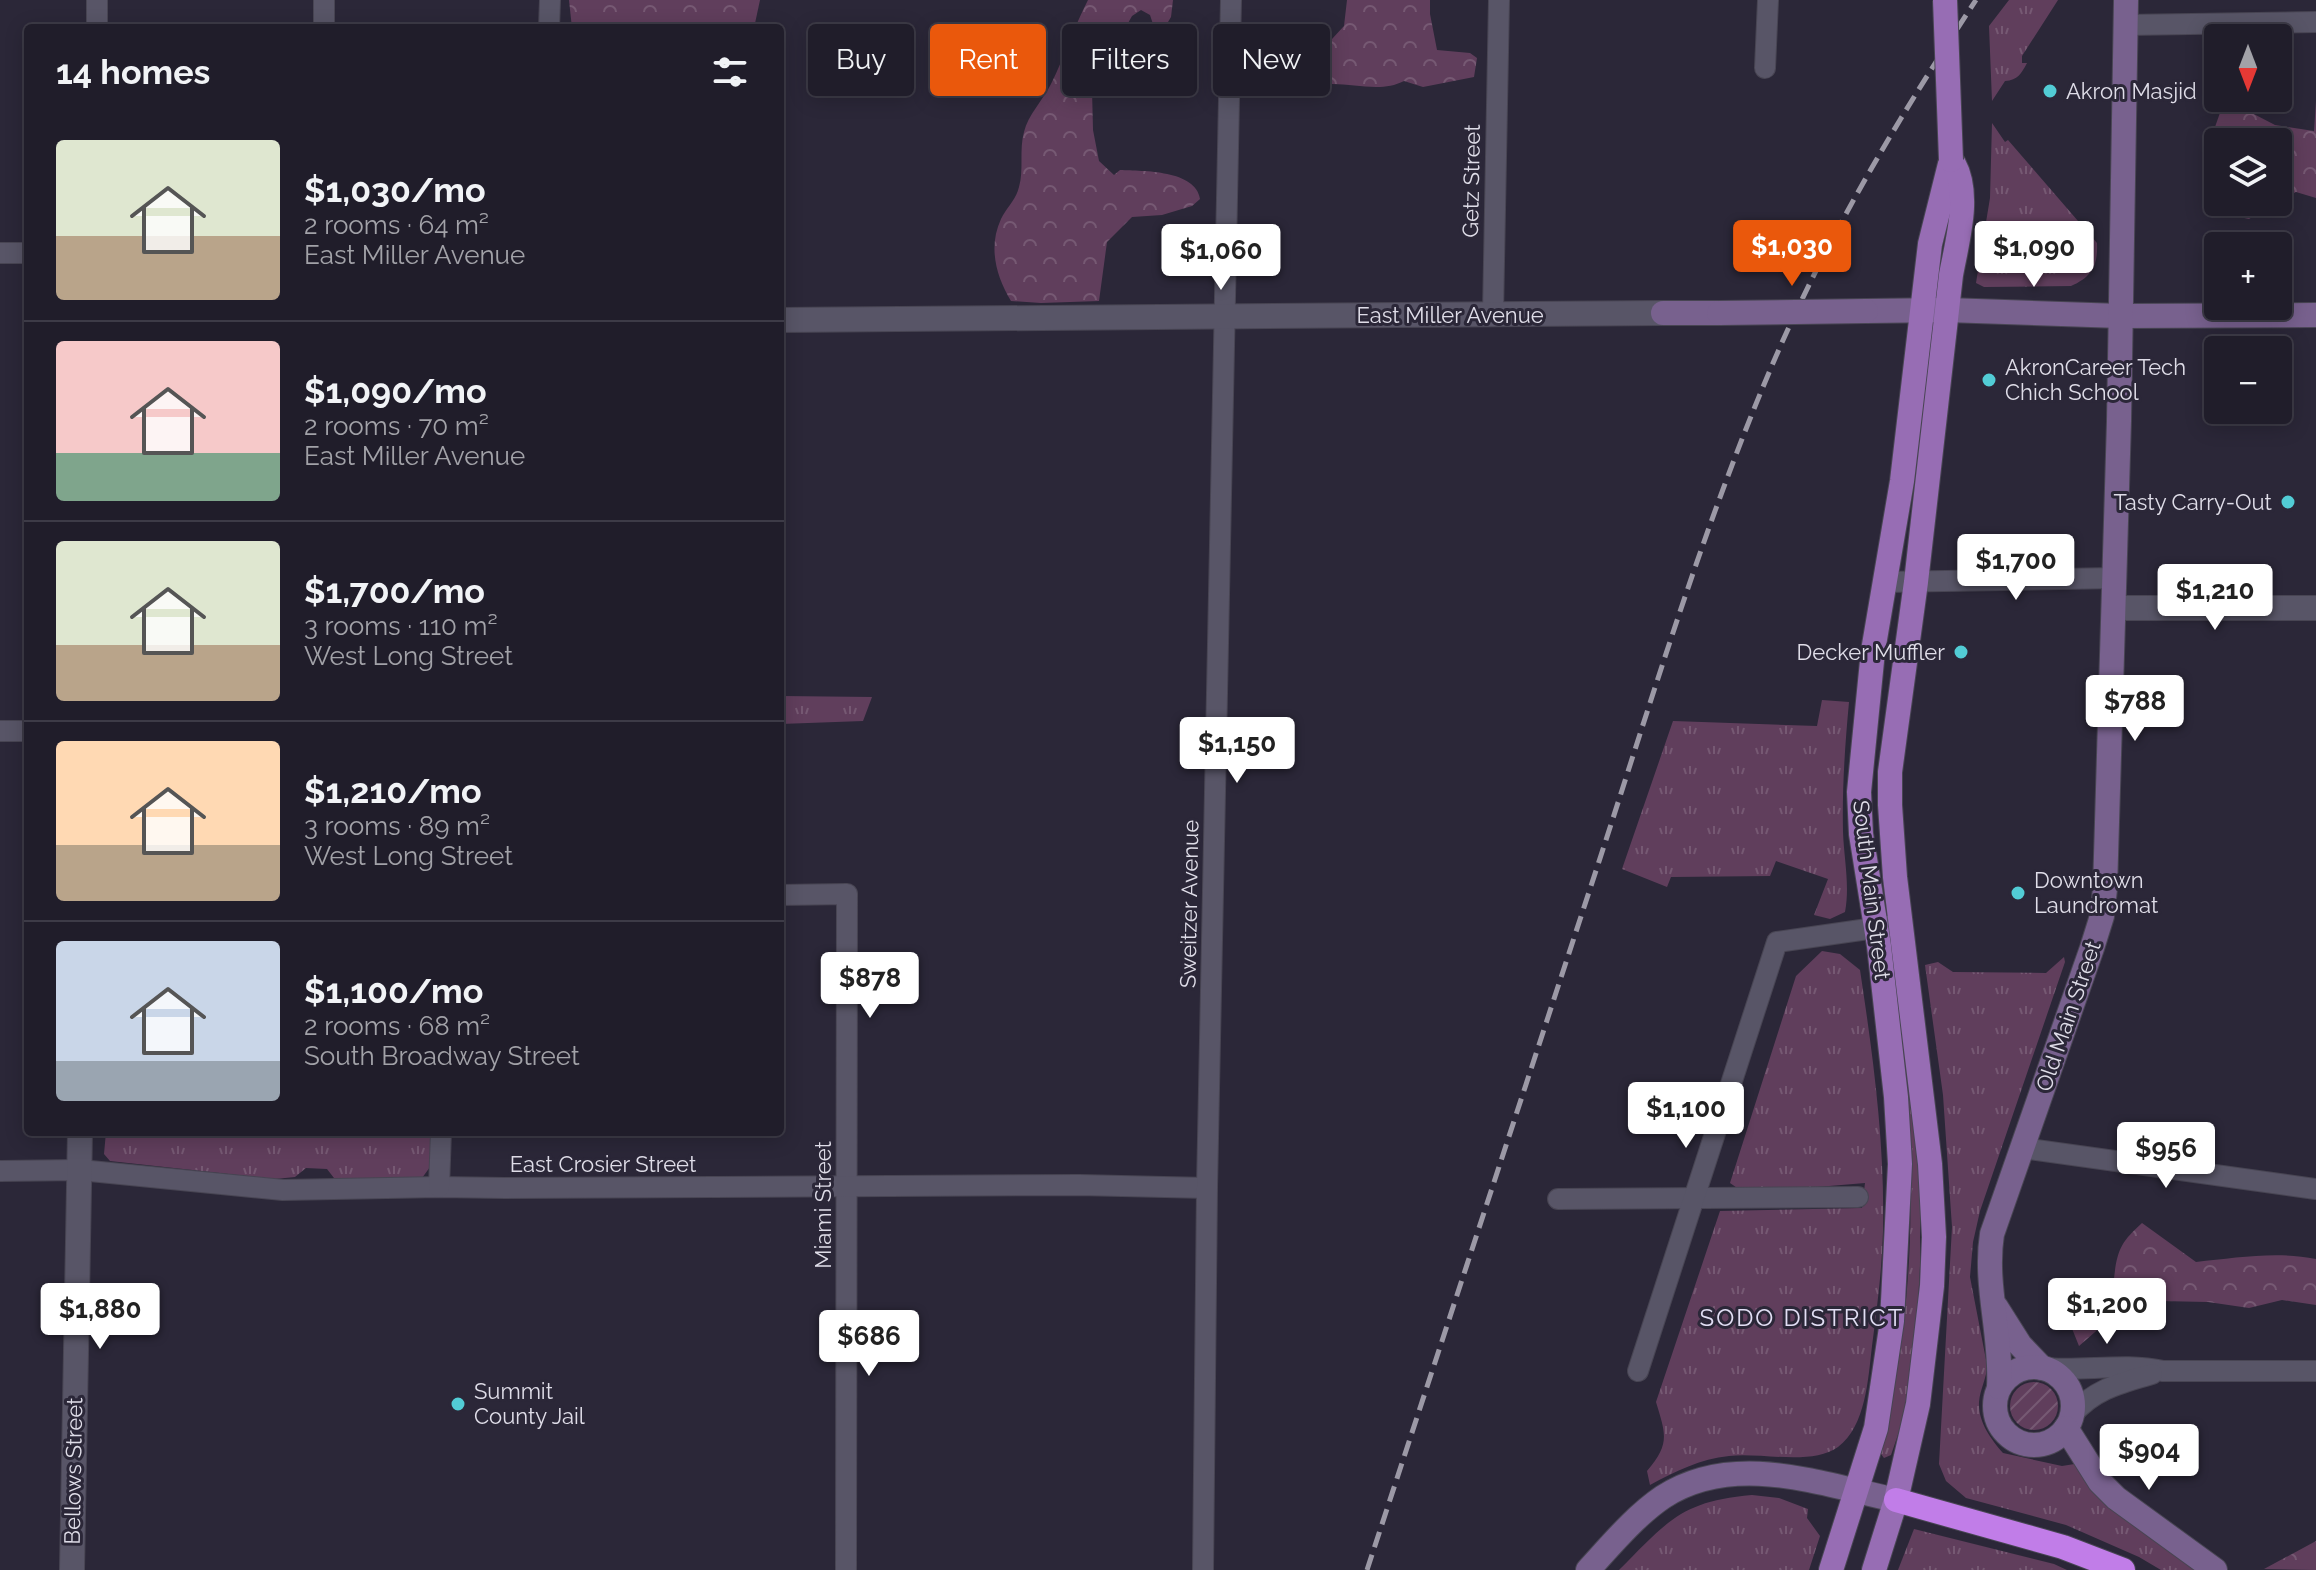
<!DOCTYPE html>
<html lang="en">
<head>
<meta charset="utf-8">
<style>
  body { margin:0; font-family:Raleway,sans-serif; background:#282632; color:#f1f3f6; height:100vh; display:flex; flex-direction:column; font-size:30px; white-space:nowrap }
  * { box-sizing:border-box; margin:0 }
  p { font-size:26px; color:#a2a2a8 }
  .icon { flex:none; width:44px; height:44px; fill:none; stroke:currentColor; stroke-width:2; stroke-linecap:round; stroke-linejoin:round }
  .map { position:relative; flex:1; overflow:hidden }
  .side { position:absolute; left:24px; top:24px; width:760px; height:1112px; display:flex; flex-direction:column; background:#201d2a; border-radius:8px; box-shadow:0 4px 20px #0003,0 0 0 2px #3d3b47 }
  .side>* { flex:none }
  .guide { position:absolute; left:808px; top:24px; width:760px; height:72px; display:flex; gap:16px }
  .needle { width:52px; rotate:180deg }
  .tools { position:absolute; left:2204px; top:24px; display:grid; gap:16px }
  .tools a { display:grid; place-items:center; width:88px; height:88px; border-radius:8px; background:#201d2a; box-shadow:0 4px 20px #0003,0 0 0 2px #3d3b47; font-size:40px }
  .price { position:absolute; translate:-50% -68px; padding:0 18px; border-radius:8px; background:#fff; color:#222; font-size:26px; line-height:52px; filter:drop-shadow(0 2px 4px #0008) }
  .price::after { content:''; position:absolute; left:50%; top:48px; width:24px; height:18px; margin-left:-12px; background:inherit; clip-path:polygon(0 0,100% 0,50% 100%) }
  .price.current { background:#ea580c; color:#fff }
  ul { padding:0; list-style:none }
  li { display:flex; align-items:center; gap:24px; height:200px; padding:0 32px }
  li+li { border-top:2px solid #3d3b47 }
  li span { display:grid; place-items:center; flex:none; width:224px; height:160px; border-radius:8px; color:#555 }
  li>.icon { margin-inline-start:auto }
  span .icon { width:96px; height:96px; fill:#fffc; stroke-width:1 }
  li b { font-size:34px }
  h2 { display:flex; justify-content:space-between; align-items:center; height:96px; padding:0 32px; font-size:34px }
  .pill { padding:0 28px; border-radius:8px; background:#201d2a; box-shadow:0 4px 20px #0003,0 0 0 2px #3d3b47; font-size:28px; line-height:72px }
  .pill.current { background:#ea580c; color:#fff }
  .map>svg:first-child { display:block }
  .grass { fill:url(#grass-tufts) }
  .forest { fill:url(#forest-crowns) }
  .garden { fill:url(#garden-furrows) }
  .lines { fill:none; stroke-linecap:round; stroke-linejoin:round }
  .minor-casing { stroke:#484553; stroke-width:22 }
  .tertiary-casing { stroke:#484553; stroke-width:26 }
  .secondary-casing { stroke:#484553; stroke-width:26 }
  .primary-casing { stroke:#484553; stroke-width:26 }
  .motorway-casing { stroke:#484553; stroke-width:26 }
  .minor { stroke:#585567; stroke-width:20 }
  .tertiary { stroke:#585567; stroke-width:24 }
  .secondary { stroke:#78618e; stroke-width:24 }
  .primary { stroke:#976db4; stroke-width:24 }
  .motorway { stroke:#c17de8; stroke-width:24 }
  .rail { stroke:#9c99a6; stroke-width:5; stroke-dasharray:16 8; stroke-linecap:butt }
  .secondary-bridge-casing { stroke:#484553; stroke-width:26; stroke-linecap:butt }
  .primary-bridge-casing { stroke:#484553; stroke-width:26; stroke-linecap:butt }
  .secondary-bridge { stroke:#78618e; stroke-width:24 }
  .primary-bridge { stroke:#976db4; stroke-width:24 }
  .poi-dot { fill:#52ccd5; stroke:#2b2738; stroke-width:3 }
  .labels { text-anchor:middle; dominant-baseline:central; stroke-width:6; stroke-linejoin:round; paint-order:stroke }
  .poi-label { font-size:22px; fill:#dfdde8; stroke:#2b2738; text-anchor:start }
  .street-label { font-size:22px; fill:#dfdde8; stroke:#2b2738 }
  .neighbourhood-label { font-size:24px; letter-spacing:2px; fill:#e2def4; stroke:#2b2738 }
</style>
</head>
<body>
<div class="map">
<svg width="2316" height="1570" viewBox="0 0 2316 1570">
  <defs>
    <pattern id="grass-tufts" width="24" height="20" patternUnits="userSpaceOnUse" patternTransform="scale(2)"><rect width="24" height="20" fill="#603e5c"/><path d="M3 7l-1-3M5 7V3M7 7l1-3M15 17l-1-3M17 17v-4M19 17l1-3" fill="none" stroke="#765973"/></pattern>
    <pattern id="forest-crowns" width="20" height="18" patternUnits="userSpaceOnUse" patternTransform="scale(2)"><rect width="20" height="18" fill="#603e5c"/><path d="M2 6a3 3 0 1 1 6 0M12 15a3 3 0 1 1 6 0" fill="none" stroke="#765973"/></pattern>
    <pattern id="garden-furrows" width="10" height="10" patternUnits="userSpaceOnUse" patternTransform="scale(2)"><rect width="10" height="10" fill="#603e5c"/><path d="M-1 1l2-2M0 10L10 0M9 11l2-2" fill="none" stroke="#765973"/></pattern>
  </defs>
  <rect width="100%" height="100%" fill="#2b2738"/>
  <!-- grass -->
  <g class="grass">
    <path d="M2009 0H2058L2022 56V63H2027C2021 74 2018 80 2005 81L1992 101 1989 26Z"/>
    <path d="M1992 123 2005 142 2008 140 2097 243C2098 265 2092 277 2071 286L1984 287 1976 283 1990 198Z"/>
    <polygon points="780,696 872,697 863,721 780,724"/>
    <path d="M1822 700 1849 702C1845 745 1842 788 1843 832 1844 859 1850 885 1845 912L1830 919 1814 915 1828 879 1776 861 1770 876 1671 877 1667 887 1622 869 1673 721 1817 726Z"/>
    <path d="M1822 951 1840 954 1860 970C1873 1056 1885 1143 1883 1231 1882 1270 1877 1308 1872 1346 1868 1379 1866 1426 1838 1447 1812 1466 1760 1452 1729 1456 1700 1459 1676 1471 1650 1485L1647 1471C1670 1444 1666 1435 1656 1402L1720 1211 1862 1208 1865 1183 1757 1192H1743L1730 1183 1796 976Z"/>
    <path d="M2064 957 2065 962 1980 1211 1973 1242 1970 1277 1987 1365C1987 1378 1980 1389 1979 1402 1978 1422 1991 1439 2003 1453L2062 1466 2081 1463 2207 1570H2161L2139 1557 2066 1525 1966 1498 1946 1481 1939 1464 1952 1227 1943 1095 1925 965 1938 962 1953 972 2046 973Z"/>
    <path d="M1900 1024 1903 1025 1920 1163V1266L1916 1338 1906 1411 1891 1455 1884 1458 1881 1454C1901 1366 1913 1272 1910 1182 1909 1129 1903 1076 1900 1024Z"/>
    <polygon points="106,1132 432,1132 430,1167 422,1178 345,1179 334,1178 327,1169 306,1168 295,1177 275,1179 110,1161 104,1154"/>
    <path d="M1752 1495 1779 1498 1808 1509 1807 1518 1820 1536 1809 1570H1619C1667 1522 1681 1501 1752 1495Z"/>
    <polygon points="1914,1529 2054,1564 2067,1570 1898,1570"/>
  </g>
  <!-- forest -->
  <g class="forest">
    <polygon points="569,0 760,0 754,28 572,28"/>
    <path d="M1088 0H1173L1171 17 1165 27H1154L1150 15 1141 10 1132 16 1109 57 1102 76 1092 90 1093 130 1099 161 1114 175 1120 170C1143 171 1196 170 1200 199L1192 206 1162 215 1132 217 1107 242 1099 301 1041 303 1011 301C996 276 988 247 1001 219 1006 208 1016 200 1019 187 1024 170 1019 150 1024 132 1028 115 1043 100 1051 84 1065 56 1074 27 1088 0Z"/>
    <path d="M1347 0H1430V14L1437 50 1470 53 1477 58 1474 77 1423 87 1404 81C1381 93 1354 83 1329 84L1326 63 1332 39 1344 26Z"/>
    <polygon points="2316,101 2316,198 2296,192 2278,201 2278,142 2218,142 2218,202 2276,202 2249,219 2216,212 2204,178 2209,144 2221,110 2246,110 2275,125 2314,131"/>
    <path d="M2142 1223 2196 1262C2236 1258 2276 1251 2316 1259V1305L2282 1300 2249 1308 2208 1302 2161 1301 2146 1312H2118L2079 1346 2069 1321 2114 1279C2117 1250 2121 1242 2142 1223Z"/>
    <polygon points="2316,1541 2316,1570 2264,1569"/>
  </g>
  <!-- garden -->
  <circle class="garden" cx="2034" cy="1406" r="24"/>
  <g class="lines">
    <defs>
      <g id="minor">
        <polyline points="2126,25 2316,22"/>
        <polyline points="97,28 97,0"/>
        <polyline points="324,28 324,0"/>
        <polyline points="549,28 550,0"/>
        <polyline points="1765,68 1768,0"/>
        <polyline points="0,253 28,253"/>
        <polyline points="1493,314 1499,0"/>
        <polyline points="1885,582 2116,578"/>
        <polyline points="0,731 28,731"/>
        <polyline points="780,895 847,894 846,1570"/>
        <polyline points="2022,1148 2316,1189"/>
        <polyline points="0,1171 80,1170 283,1190 439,1187 505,1188 1079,1185 1207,1188"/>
        <polyline points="439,1187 441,1132"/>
        <polyline points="1558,1199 1858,1197"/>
        <path d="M2043 1368C2083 1372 2124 1362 2163 1371H2316"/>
        <polyline points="1638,1371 1777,942 1889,926"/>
        <path d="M2072 1415C2094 1389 2121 1383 2152 1374"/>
        <polyline points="1203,1570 1207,1188 1231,0"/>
      </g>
      <g id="tertiary">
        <polyline points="780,320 1663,313"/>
        <polyline points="2115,608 2316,608"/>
        <polyline points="72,1570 80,1132"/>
      </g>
      <g id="secondary">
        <polyline points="1866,311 1947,310 2120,316 2316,315"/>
        <polyline points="1663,313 1719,313"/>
        <polyline points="1996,1307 2020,1345 2042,1368"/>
        <circle cx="2034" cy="1406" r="39"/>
        <path d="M1999 1387C2002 1335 1984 1285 1992 1234L2092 948 2102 916 2105 889 2119 421 2126 0"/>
        <polyline points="2066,1428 2100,1482 2116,1498 2215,1570"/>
        <path d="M1588 1570C1611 1545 1635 1516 1663 1497 1734 1451 1821 1484 1896 1500"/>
      </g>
      <g id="primary">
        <polyline points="1831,1570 1876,1428 1892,1321 1900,1164 1896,1097 1879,946 1861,834 1859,792 1873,651 1902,481 1930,244 1951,160"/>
        <path d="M1874 1570 1896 1500 1918 1404 1932 1286 1934 1237 1930 1164 1895 877 1890 805V772L1916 582 1951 275C1957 242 1971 195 1954 164"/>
      </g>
      <polyline id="motorway" points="1896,1500 2063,1547 2123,1570"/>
    </defs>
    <!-- minor casing -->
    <use href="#minor" class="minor-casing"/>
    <!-- tertiary casing -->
    <use href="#tertiary" class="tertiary-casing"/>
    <!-- secondary casing -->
    <use href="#secondary" class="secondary-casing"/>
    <!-- primary casing -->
    <use href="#primary" class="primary-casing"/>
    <!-- motorway casing -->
    <use href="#motorway" class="motorway-casing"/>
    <!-- minor -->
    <use href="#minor" class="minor"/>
    <!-- tertiary -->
    <use href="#tertiary" class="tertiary"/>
    <!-- secondary -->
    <use href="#secondary" class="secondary"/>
    <!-- primary -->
    <use href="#primary" class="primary"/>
    <!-- motorway -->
    <use href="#motorway" class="motorway"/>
    <!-- rail -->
    <path class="rail" d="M1367 1570C1441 1344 1515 1118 1589 892 1649 710 1703 523 1780 347 1834 225 1903 111 1976 0"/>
    <defs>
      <polyline id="secondary-bridge" points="1719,313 1866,311"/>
      <polyline id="primary-bridge" points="1945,0 1951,160"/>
    </defs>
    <!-- secondary-bridge casing -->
    <use href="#secondary-bridge" class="secondary-bridge-casing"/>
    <!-- primary-bridge casing -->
    <use href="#primary-bridge" class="primary-bridge-casing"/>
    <!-- secondary-bridge -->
    <use href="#secondary-bridge" class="secondary-bridge"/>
    <!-- primary-bridge -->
    <use href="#primary-bridge" class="primary-bridge"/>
  </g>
  <!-- markers -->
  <g class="poi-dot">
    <circle cx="2050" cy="91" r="8"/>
    <circle cx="1989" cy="380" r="8"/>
    <circle cx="2288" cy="502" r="8"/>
    <circle cx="1961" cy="652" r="8"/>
    <circle cx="2018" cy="893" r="8"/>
    <circle cx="458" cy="1404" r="8"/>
  </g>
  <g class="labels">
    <!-- poi labels -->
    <g class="poi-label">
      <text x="2066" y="91">Akron Masjid</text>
      <text x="2005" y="367">AkronCareer Tech<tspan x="2005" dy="25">Chich School</tspan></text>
      <text x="2272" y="502" text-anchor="end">Tasty Carry-Out</text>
      <text x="1945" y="652" text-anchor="end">Decker Muffler</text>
      <text x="2034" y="880">Downtown<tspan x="2034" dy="25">Laundromat</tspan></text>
      <text x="474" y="1391">Summit<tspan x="474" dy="25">County Jail</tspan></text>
    </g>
    <!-- street labels -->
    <g class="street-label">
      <text transform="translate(1471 181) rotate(-89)">Getz Street</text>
      <text x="1450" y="315">East Miller Avenue</text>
      <text transform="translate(1872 890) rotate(83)">South Main Street</text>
      <text transform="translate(1189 904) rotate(-89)">Sweitzer Avenue</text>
      <text transform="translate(2068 1016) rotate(-71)">Old Main Street</text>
      <text x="603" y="1164">East Crosier Street</text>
      <text transform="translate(823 1205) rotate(-90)">Miami Street</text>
      <text transform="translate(73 1471) rotate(-89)">Bellows Street</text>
    </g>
    <!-- neighbourhood labels -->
    <g class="neighbourhood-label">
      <text x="1802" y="1317">SODO DISTRICT</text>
    </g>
  </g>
</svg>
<div class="tools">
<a><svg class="needle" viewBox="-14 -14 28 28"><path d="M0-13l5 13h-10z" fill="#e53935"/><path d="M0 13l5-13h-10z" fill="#a2a2a8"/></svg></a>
<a><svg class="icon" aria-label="layers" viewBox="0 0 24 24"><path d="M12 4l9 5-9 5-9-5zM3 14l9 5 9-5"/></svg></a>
<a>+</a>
<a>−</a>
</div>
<b class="price current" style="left:1792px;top:288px">$1,030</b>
<b class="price" style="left:2034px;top:289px">$1,090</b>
<b class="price" style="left:1221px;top:292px">$1,060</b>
<b class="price" style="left:2016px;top:602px">$1,700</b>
<b class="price" style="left:2215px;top:632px">$1,210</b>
<b class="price" style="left:2135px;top:743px">$788</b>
<b class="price" style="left:1237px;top:785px">$1,150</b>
<b class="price" style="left:870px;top:1020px">$878</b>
<b class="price" style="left:1686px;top:1150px">$1,100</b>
<b class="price" style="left:2166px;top:1190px">$956</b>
<b class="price" style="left:2107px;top:1346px">$1,200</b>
<b class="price" style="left:100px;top:1351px">$1,880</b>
<b class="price" style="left:869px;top:1378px">$686</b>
<b class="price" style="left:2149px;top:1492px">$904</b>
<div class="guide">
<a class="pill">Buy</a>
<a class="pill current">Rent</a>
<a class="pill">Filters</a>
<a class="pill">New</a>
</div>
<section class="side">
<h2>14 homes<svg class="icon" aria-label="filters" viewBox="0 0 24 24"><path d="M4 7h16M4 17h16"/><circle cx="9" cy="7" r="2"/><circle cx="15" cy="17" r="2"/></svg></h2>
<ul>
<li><span style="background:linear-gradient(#dfe7d0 60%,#b9a48a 0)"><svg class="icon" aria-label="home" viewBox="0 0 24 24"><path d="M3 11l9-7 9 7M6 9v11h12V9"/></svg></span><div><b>$1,030/mo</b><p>2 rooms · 64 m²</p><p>East Miller Avenue</p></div></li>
<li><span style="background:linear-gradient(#f6c9c9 70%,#7fa58c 0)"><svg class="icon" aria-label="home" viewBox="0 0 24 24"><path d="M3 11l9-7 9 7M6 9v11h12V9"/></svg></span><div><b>$1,090/mo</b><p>2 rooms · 70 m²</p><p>East Miller Avenue</p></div></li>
<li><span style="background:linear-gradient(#dfe7d0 65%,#b9a48a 0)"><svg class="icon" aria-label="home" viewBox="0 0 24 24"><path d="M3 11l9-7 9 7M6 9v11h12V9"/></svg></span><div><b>$1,700/mo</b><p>3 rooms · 110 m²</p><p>West Long Street</p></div></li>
<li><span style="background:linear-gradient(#ffd9b3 65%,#b9a48a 0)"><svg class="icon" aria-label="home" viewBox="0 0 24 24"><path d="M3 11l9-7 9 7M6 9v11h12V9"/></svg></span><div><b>$1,210/mo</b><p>3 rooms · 89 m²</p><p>West Long Street</p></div></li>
<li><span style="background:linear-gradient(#c9d6e8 75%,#9aa5b1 0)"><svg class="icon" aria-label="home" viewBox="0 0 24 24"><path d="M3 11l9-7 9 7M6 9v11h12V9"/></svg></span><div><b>$1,100/mo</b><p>2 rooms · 68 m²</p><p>South Broadway Street</p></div></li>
</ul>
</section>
</div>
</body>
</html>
